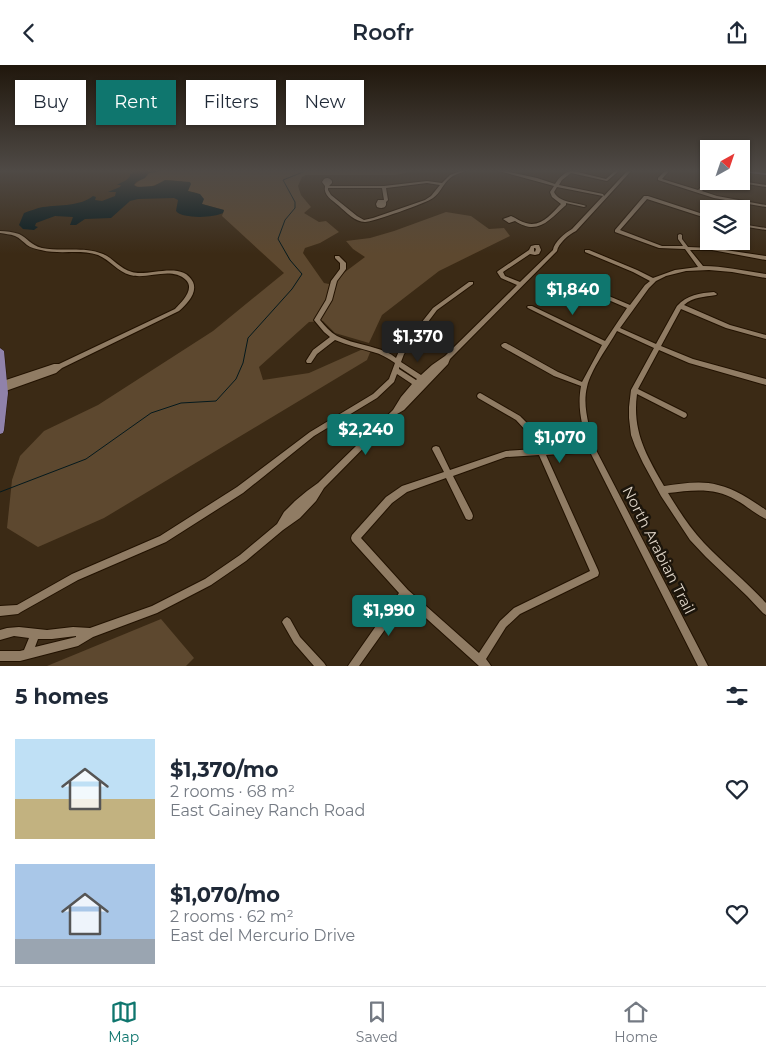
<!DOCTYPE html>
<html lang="en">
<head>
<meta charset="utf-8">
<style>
  body { margin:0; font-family:Montserrat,sans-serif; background:#f6f6f7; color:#1f2937; height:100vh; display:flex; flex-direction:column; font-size:19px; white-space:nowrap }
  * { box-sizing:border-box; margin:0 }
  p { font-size:16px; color:#747a83 }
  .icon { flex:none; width:28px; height:28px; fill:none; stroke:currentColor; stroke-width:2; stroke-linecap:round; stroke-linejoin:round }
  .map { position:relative; height:601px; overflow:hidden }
  .sheet { display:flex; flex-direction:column; background:#fff; flex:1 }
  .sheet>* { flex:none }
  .guide { position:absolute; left:15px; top:15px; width:500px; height:45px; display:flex; gap:10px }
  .needle { width:32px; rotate:40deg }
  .buttons { position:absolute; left:700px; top:75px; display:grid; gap:10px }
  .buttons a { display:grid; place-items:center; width:50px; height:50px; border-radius:0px; background:#fff; box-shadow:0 1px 4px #0004; font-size:25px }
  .price { position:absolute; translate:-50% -42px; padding:0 11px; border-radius:5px; background:#0f766e; color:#fff; font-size:16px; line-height:32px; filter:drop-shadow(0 1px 2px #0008) }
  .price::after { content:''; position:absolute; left:50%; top:30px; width:15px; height:11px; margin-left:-8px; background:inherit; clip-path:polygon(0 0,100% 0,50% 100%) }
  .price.current { background:#222; color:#fff }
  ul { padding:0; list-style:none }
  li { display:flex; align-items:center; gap:15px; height:125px; padding:0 15px }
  li span { display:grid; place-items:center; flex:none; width:140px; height:100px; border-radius:0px; color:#555 }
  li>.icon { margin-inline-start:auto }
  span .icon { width:60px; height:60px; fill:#fffc; stroke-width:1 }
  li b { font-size:21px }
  h2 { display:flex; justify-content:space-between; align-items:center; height:60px; padding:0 15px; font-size:21px }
  .chip { padding:0 18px; border-radius:0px; background:#fff; box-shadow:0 1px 4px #0004; font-size:18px; line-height:45px }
  .chip.current { background:#0f766e; color:#fff }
  header { display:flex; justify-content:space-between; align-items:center; height:65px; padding:0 15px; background:#fff; font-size:22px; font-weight:600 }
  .menu { display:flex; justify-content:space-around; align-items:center; height:70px; border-top:1px solid #e0e1e3; background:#fff; font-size:14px; color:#747a83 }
  .menu a { display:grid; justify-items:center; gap:2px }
  .menu .current { color:#0f766e }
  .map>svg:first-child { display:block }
  .green { fill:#5d482f }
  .water { fill:#04191d }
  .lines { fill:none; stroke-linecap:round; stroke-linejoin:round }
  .stream { stroke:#04191d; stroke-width:1 }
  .minor-casing { stroke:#221200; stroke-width:2 }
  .major-casing { stroke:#221200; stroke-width:1 }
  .minor { fill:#907c64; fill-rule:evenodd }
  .major { fill:#9082aa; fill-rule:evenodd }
  .labels { text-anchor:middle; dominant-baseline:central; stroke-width:5; stroke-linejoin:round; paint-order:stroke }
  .street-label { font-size:15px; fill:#ddd3c6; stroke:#1c150b }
</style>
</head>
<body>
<header><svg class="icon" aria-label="back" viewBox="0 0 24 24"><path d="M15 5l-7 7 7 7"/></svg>Roofr<svg class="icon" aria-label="share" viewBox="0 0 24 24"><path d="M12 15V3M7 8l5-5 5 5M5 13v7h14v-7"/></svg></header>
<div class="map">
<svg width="766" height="601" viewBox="0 0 766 601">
  <rect width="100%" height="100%" fill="#3b2a15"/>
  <!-- green -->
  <g class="green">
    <path d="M171 105H417L396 110H306L302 112 298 121 301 130 311 142 304 148 319 157 326 156 339 167 320 178 305 183 303 188 324 218 329 219 365 192 353 184 346 176 370 173 394 166 446 147 471 151 489 164 504 163 510 171 439 206 382 250 369 278 335 268 323 256 309 257 259 302 263 315 309 308 363 284 371 285 367 295 104 453 38 482 7 463 12 415 20 391 44 366 98 340 213 266 284 208 222 151 224 145 202 139 197 128 188 126 182 116C177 117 171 114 166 116 156 119 145 126 134 120L149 108Z"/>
    <polygon points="161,554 194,593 186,601 47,601"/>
  </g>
  <!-- water -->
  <path class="water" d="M132 105H170L149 108 145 113 136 117 134 120 137 122 154 121 165 115 190 117 191 119 188 126 200 129 204 134 202 139 224 145 223 148C214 153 182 154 176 146L178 135 174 133 138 134 130 136 111 153 85 154 76 160H70L73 152 55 151 36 158 35 161 38 162 34 165 23 164 19 160 24 148C30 146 37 143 43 142 60 140 81 141 93 131L96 132 95 135 102 136 115 131 116 127H108L120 122 121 120H117C121 117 131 115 130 109L133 108 131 107Z"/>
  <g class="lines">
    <!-- stream -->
    <polyline class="stream" points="0,427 86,394 151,348 181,338 216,336 236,314 243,298 248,273 292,224 302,209 290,195 278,174 285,155 295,143 295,137 283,115 308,105"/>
    <defs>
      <g id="minor">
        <path d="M463 105H468C461 108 454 109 448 115 442 121 440 128 433 133 427 138 372 157 365 157 355 157 346 147 339 141 332 135 323 130 325 121L322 117 324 114C327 112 330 113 332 116V118L329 121H384L427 116 442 118 450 110ZM427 118 440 120 431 131 425 135 373 153 364 155 357 151 331 130 328 125V123H382L384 135H378L376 139 377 142C382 144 387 143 386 137L388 135 386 123Z"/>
        <path d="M495 105H500L537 113 555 119C559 112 567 105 575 105L574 106 606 114 616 105H620L607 116 571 108 562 115 559 120 603 129 604 131 628 105H632L576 166C569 169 558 179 557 186L450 294 448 299 404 345 397 349 324 423 316 436 300 453 283 465 246 496 211 520 157 548 93 572 78 581 20 596H0V586H20L24 585 29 573 14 571 0 575V565L7 563 19 562 47 565 73 562 90 563 152 541 205 514 240 490 277 459 284 447 295 436 307 426 318 418 393 345 401 332 412 319 397 309 394 317 377 333 314 371 243 428 166 477 78 515 21 547 18 549 0 551V541L17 540 72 509 160 471 237 422 310 367 373 329 389 314 395 298C388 293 381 289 373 287 360 283 347 280 335 275L317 289 311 298H307L306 296 313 285 330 272 324 267 314 255 326 235 331 216 340 204V198L335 193V191H339L346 198V204L337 216 332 235 320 255C325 261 330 267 337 271 349 277 362 279 375 283 383 285 390 288 396 293L399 286 433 243 469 217H473V219L437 245 404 289 401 297 421 310 432 300 445 291 517 220 501 213 497 207 498 206 529 185 531 181 535 180H539L541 185 539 189 535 190 530 189 503 207 505 211 520 217 553 185C554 177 565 168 572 164L603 131 557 122 554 127C559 138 576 137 586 141L584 142 566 138V140C549 155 538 171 515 156L509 158 503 154 511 151C516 153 521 157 526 158 541 163 552 148 561 139L552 132 550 127 554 121ZM534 183H535L536 184 535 187 534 186ZM399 302 417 314 416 315 399 304ZM76 571V572L35 582 38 574H52Z"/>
        <polygon points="666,105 670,105 662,114 698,125 709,114 709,116 710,116 702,126 717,131 766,140 766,142 714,133 658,115 658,113"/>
        <polygon points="729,116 741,116 766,120 766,122"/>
        <path d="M644 131H648L709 151V154L647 134 620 165 662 181H683L678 174V170L680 169 682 170V174L688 182 712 183 766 191V195L712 185H690L703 201C724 201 745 206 766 209V213L732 207 709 205 686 206 666 211 656 216 649 223 620 263 656 279 677 241C687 230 700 228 714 227L717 229 716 230C704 232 693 232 684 240L730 260 766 270V274L726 263 681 244 661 281 693 294 766 314V320L689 298 659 285 638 324 686 348 687 350 686 352 684 353 682 352 637 329C632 366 646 390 664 421 681 419 700 415 718 420 736 424 751 435 766 445V454C755 449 747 441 736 435 715 422 692 425 668 428 679 446 690 463 704 478 724 499 747 517 766 538V550L763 548 747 531 706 492 690 475 661 431 643 398 635 381 631 370 629 353V342L631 325 654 283 617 266C608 282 591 304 587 322 582 342 590 364 595 383L708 601H698L590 387 546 390 598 505 599 508 598 511 520 549 506 562 486 594 489 598 491 601H479L406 535 359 601H348L350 598 399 528 352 476 351 473 352 470 386 432 402 421 444 407 432 384 433 382 436 381 439 382 450 405 506 386 536 384 529 369 516 355 478 333 477 331 478 329 480 328 482 329 520 351 534 365 543 384 588 381C582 361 577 342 581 321L554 311 502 282 501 280 504 278H506L558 307 582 317 602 280 528 243 527 242 528 241H532L605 276 627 243 555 212V210H559L630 240 645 220 650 216 633 207 585 187V185H589L637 205 653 213 675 205 698 202 685 184 659 183 615 167V165ZM539 390 590 506 514 543 500 556 479 588 408 525 361 473 392 438 407 427 446 413 466 454 469 455 472 454 473 451 472 448 453 411 506 392Z"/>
        <polygon points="741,159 766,163 766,165 741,161"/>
        <path d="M0 166C6 166 13 167 19 169 28 173 30 180 42 183 62 187 83 181 103 189 113 193 120 204 132 207 149 212 182 195 193 217 198 228 186 240 179 246L62 303 56 308 0 328V317L54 299H59L175 244C182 237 195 224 186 215 171 201 148 215 130 210 118 207 110 195 98 190 80 184 60 190 41 185 36 184 31 183 27 180 23 177 20 173 15 171 10 169 5 169 0 168Z"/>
        <polygon points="287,552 290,554 300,572 324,598 326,601 314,601 294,578 282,557 284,554"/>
      </g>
      <g id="major">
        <polygon points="741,105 766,108 766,110 741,107"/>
        <polygon points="0,283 4,286 8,328 4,365 3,368 0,369"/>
      </g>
    </defs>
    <!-- minor casing -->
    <use href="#minor" class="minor-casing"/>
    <!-- major casing -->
    <use href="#major" class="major-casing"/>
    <!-- minor -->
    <use href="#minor" class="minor"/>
    <!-- major -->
    <use href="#major" class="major"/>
  </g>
  <!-- sky -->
  <linearGradient id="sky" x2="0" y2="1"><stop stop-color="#20170c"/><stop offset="0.56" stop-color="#4f4a46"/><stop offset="1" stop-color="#4f4a46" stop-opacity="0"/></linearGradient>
  <rect width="766" height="189" fill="url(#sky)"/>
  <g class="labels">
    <!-- street labels -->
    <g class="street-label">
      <text transform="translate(659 485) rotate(63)">North Arabian Trail</text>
    </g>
  </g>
</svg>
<div class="buttons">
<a><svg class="needle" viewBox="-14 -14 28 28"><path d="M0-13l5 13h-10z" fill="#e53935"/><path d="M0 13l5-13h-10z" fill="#747a83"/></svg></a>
<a><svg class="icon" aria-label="layers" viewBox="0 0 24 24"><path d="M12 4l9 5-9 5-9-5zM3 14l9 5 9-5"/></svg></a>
</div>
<b class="price" style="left:573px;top:251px">$1,840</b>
<b class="price current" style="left:418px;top:298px">$1,370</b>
<b class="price" style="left:366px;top:391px">$2,240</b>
<b class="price" style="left:560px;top:399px">$1,070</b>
<b class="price" style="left:389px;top:572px">$1,990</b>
<div class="guide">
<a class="chip">Buy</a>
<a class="chip current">Rent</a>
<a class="chip">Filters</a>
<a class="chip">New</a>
</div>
</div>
<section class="sheet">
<h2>5 homes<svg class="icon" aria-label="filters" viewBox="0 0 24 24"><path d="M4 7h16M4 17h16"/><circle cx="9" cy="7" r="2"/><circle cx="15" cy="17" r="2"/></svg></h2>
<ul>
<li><span style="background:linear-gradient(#bfe0f5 60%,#c2b280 0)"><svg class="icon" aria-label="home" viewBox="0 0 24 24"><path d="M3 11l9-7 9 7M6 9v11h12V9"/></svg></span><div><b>$1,370/mo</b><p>2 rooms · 68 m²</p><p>East Gainey Ranch Road</p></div><svg class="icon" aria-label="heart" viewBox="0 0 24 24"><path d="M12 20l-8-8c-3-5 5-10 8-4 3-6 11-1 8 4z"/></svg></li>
<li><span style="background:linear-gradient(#a9c7e8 75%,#9aa5b1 0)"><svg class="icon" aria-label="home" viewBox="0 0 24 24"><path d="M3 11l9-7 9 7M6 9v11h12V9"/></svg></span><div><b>$1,070/mo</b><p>2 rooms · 62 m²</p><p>East del Mercurio Drive</p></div><svg class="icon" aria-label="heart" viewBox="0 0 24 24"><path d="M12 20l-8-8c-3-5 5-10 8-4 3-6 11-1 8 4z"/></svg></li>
</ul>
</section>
<nav class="menu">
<a class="current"><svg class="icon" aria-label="map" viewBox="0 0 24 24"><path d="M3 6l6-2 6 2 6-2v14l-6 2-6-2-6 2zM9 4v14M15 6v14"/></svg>Map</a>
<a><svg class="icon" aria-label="saved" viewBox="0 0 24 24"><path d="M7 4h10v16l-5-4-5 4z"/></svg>Saved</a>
<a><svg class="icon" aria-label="home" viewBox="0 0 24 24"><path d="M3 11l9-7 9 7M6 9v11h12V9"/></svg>Home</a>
</nav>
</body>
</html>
